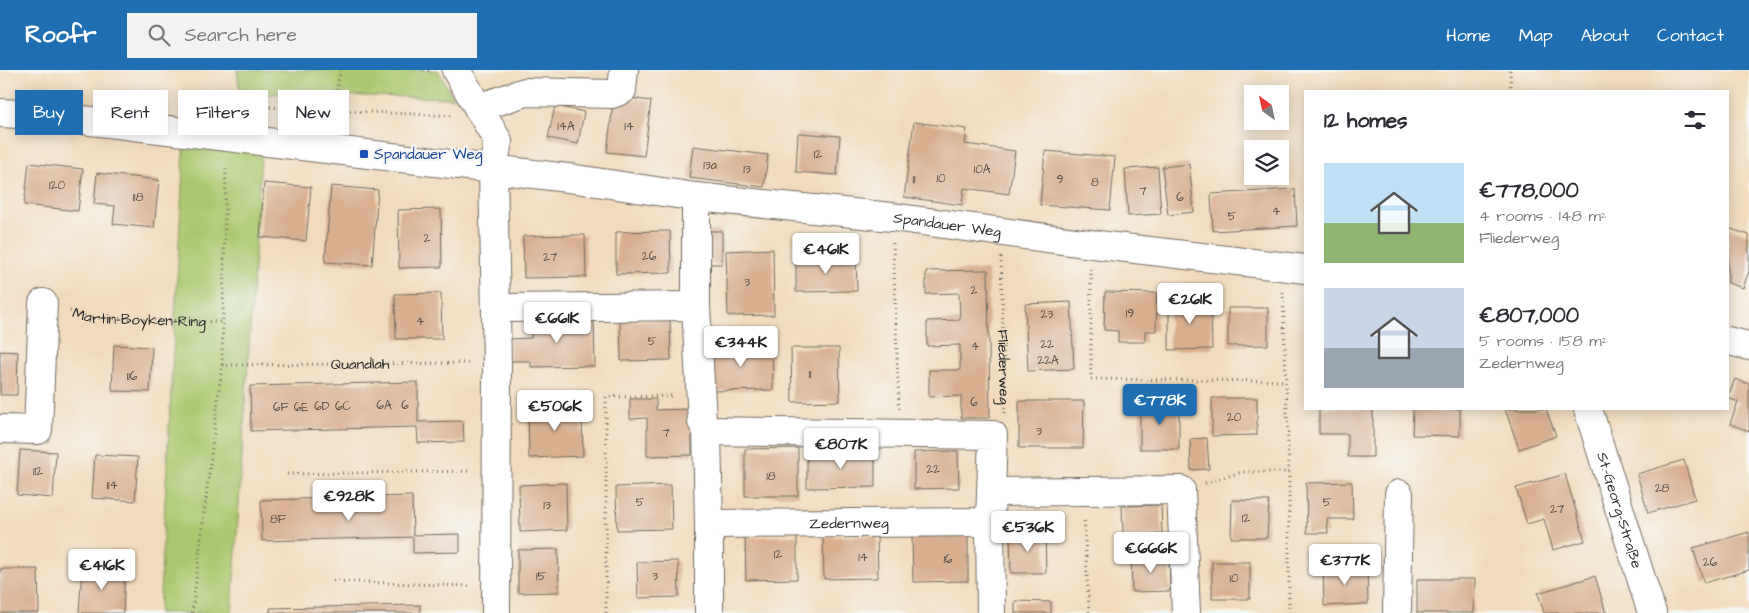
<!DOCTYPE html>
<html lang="en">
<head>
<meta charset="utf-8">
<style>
  body { margin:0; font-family:"Architects Daughter",sans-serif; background:#f2f2f3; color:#2b2b33; height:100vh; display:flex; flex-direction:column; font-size:19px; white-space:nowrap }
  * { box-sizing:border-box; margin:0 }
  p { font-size:16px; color:#7c7c81 }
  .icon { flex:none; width:28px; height:28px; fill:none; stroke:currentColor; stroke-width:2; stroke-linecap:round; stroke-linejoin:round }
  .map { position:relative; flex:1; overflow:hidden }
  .side { position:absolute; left:1304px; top:20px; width:425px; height:320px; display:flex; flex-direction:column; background:#fff; border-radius:0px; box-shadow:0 2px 12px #0003 }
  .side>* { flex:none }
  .hud { position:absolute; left:15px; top:20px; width:475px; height:45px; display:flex; gap:10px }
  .needle { width:32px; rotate:327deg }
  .buttons { position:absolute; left:1244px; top:15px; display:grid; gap:10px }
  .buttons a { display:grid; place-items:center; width:45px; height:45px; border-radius:0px; background:#fff; box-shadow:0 2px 12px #0003; font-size:25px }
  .price { position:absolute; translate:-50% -42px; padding:0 11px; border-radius:5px; background:#fff; color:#222; font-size:16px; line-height:32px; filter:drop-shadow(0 1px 2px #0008) }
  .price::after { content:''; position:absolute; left:50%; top:30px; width:15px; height:11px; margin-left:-8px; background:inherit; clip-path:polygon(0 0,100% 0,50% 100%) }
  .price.current { background:#1f6fb2; color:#fff }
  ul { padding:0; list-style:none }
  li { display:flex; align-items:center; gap:15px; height:125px; padding:0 20px }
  li span { display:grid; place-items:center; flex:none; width:140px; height:100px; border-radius:0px; color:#555 }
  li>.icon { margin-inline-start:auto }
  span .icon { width:60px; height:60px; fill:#fffc; stroke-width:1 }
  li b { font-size:21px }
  h2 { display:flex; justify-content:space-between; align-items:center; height:60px; padding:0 20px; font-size:21px }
  .pill { padding:0 18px; border-radius:0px; background:#fff; box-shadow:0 2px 12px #0003; font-size:18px; line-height:45px }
  .pill.current { background:#1f6fb2; color:#fff }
  header { display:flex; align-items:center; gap:30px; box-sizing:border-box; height:70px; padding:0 25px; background:#1f6fb2; color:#fff }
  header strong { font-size:24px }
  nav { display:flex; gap:28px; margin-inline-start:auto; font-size:18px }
  .search { width:350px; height:45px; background:#f2f2f3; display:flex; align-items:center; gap:12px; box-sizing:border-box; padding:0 18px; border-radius:0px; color:#7c7c81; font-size:19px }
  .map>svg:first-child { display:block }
  .green { fill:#abc86f; stroke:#6b7a4d }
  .building { fill:#d8af8f }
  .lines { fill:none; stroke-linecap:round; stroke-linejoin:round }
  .minor-casing { stroke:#71695e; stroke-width:30 }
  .path { stroke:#71695e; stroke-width:3; stroke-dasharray:1 4; stroke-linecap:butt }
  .minor { stroke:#fff; stroke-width:28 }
  .transit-dot { fill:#1a4fb4; stroke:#f6f6f2; stroke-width:2 }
  .labels { text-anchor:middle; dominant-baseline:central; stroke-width:4.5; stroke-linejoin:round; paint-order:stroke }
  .number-label { font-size:12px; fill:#564c44 }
  .transit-label { font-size:15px; fill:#164399; stroke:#f6f6f2; text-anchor:start }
  .street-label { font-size:15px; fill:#2b2b2b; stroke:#f6f6f2 }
</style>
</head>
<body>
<header>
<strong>Roofr</strong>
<div class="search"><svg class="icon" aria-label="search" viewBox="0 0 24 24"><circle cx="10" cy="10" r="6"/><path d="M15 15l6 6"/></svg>Search here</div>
<nav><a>Home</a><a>Map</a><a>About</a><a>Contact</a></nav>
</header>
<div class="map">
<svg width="1749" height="543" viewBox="0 0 1749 543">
  <rect width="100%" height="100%" fill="#f6f6f2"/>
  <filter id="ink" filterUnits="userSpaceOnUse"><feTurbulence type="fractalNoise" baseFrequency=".02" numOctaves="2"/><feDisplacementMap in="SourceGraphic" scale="10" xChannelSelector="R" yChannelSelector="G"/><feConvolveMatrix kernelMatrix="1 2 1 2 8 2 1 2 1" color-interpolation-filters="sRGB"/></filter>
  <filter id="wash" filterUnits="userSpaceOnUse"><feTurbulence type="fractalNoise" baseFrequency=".0096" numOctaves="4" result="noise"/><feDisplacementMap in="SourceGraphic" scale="20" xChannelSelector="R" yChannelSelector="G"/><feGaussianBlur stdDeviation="1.12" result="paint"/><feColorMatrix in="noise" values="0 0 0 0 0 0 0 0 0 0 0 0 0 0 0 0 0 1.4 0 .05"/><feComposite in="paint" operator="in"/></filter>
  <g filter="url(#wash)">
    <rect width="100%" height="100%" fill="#f2dbbc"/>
    <!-- green -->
    <g class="green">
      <polygon points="237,0 438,0 453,28 240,23"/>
      <polygon points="185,62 262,72 232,543 159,543"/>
    </g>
    <g id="blocks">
      <!-- building -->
      <g class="building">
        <polygon points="614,26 651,31 644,86 607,82"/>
        <polygon points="555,36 584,42 578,74 548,68"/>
        <polygon points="914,52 967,59 965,74 1015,81 1009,124 964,118 962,135 904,127"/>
        <polygon points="798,63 840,66 837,105 796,102"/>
        <polygon points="693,76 768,85 764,117 689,108"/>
        <polygon points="1045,81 1115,87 1110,140 1040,135"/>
        <polygon points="29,93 83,99 78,141 24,135"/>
        <polygon points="1189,94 1194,142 1168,145 1162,97"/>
        <polygon points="1158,97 1161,144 1128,146 1125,99"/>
        <polygon points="97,103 159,110 154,158 113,154 115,136 94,134"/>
        <polygon points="264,113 311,117 306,171 260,167"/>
        <polygon points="331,116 378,120 372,195 325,192"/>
        <polygon points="1295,119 1297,156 1213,161 1211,124"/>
        <polygon points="441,139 442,197 399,198 398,140"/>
        <polygon points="1728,158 1749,165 1749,201 1743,218 1728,213"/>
        <polygon points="670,161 671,203 616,204 616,162"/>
        <polygon points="700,161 722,161 722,194 701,194"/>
        <polygon points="585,165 586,207 524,208 523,166"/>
        <polygon points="773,179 774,245 728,246 726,181"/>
        <polygon points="856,187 857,221 796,222 796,188"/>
        <polygon points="988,200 990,348 961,348 961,326 929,327 929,300 960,300 960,275 927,276 927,251 960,250 959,223 926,224 926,201"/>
        <polygon points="1105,222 1157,223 1156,261 1145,261 1145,272 1118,272 1118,261 1104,260"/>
        <polygon points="441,223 442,269 396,269 395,224"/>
        <polygon points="1169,231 1211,231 1212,279 1169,280"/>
        <polygon points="1071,232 1074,299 1028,301 1025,234"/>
        <polygon points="1228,238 1268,238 1268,275 1228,276"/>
        <polygon points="594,249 595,296 531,297 531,291 510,291 510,269 531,268 531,250"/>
        <polygon points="670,250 671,290 621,291 620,251"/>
        <polygon points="772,274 773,320 710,321 709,276"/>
        <polygon points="114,275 152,277 150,322 112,321"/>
        <polygon points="791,278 839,278 840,331 792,332"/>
        <polygon points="0,281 18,282 17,325 0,325"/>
        <polygon points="1735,309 1749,314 1749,361 1730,354 1738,332 1728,328"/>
        <polygon points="418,312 418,352 463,351 464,372 418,373 417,357 251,361 250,316"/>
        <polygon points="1212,328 1257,328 1257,365 1212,366"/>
        <polygon points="630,329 656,329 656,340 692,339 692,385 647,386 647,348 630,349"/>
        <polygon points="1019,331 1084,331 1083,378 1019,378"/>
        <rect x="1140" y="333" width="39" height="46"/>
        <polygon points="582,337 583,386 529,388 528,339"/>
        <polygon points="1319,339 1373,339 1373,387 1348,387 1348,364 1319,364"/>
        <polygon points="1413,339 1460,339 1460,366 1412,365"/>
        <polygon points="1505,339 1546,339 1556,366 1519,379"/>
        <polygon points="1207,368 1209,399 1191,400 1190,369"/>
        <polygon points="798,378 798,426 745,426 745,379"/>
        <polygon points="20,380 56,382 53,428 17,425"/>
        <polygon points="958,381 959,418 914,419 914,382"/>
        <polygon points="875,382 875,417 807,418 807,383"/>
        <polygon points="95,385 138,387 135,431 92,428"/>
        <polygon points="1684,390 1695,429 1648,443 1637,404"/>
        <polygon points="1565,404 1585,471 1553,480 1544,449 1527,454 1516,418"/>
        <polygon points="1352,412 1353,449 1327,449 1328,463 1307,463 1306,413"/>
        <polygon points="566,413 567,460 520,462 519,415"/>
        <polygon points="671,415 672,459 617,460 616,417"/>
        <polygon points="412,426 413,465 460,464 460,482 413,483 413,467 262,471 261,430"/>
        <polygon points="1232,430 1269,431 1267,468 1231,468"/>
        <polygon points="1161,435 1162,464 1123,465 1122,436"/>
        <polygon points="1045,462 1046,503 1011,503 1010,463"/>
        <polygon points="1749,462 1749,500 1704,513 1693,478"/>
        <polygon points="797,466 797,509 746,510 745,467"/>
        <polygon points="877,466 878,508 824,509 823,467"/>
        <polygon points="968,466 968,511 913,512 912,467"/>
        <polygon points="558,479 559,522 518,523 518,480"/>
        <polygon points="1169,485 1170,521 1132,522 1131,486"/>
        <polygon points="678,491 679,527 638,528 637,492"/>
        <rect x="1212" y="492" width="38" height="37"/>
        <polygon points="1367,496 1368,534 1324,536 1323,497"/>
        <polygon points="82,498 125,500 123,543 79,543"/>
        <polygon points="0,499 38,499 39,543 0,543"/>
        <polygon points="1595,506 1606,543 1544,543 1538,523"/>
        <polygon points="1417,509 1475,509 1474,543 1417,543"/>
        <polygon points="1015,531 1051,532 1051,543 1015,543"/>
        <polygon points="420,535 420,543 270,543 270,538"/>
      </g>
    </g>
  </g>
  <g filter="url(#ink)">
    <use href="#blocks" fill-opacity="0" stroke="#71695e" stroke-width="1"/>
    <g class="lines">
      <defs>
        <g id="minor">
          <polyline points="456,0 498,71 493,100 497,293 496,543"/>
          <polyline points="478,38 525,22 612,24 622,20 624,0"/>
          <path id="s4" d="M0 43 40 45 185 62 576 109 696 127 892 147 1091 174 1305 199"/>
          <polyline points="696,127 696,236 702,352 707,361"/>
          <polyline points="496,238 696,236"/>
          <polyline points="1728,271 1749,276"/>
          <path id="s5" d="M1588 339 1652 543"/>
          <polyline points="0,359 38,360 43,233"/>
          <polyline points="991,422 1181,420 1186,543"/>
          <polyline points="709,454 707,361 993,365 990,452 991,543"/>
          <path id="s6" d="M709 543V454L990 452"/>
          <polyline points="1397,543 1399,424"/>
        </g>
      </defs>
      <!-- minor casing -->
      <use href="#minor" class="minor-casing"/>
      <!-- path -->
      <g class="path">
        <polyline points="423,0 432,1"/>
        <polyline points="1510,0 1511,21"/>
        <polyline points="185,33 454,46"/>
        <polyline points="332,55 340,0"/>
        <polyline points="893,173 899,339"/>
        <path id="s1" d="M1001 187 1005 343"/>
        <polyline points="1091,199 1091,309 1285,311"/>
        <polyline points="1283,222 1289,402 1289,543"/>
        <path id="s2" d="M70 241 93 248 221 252"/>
        <path id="s3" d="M222 295 471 293"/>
        <polyline points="287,404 472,401"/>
        <polyline points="1205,413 1242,402 1289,402"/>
        <polyline points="1084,446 1089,543"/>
        <polyline points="333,511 470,516"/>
        <polyline points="192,543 222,295 226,96"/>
        <polyline points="606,543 606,327 674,326"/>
      </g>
      <!-- minor -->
      <use href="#minor" class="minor"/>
    </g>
  </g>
  <!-- markers -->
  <rect class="transit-dot" x="359" y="79" width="10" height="10" rx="2.5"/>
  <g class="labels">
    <!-- number labels -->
    <g class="number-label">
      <text x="566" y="56">14A</text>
      <text x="629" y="56">14</text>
      <text x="818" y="84">12</text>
      <text x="710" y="95">13a</text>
      <text x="747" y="99">13</text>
      <text x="982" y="99">10A</text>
      <text x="941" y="108">10</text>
      <text x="914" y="109">11</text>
      <text x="1060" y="109">9</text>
      <text x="1095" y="112">8</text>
      <text x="57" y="115">120</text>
      <text x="1143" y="121">7</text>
      <text x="138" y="127">118</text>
      <text x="1180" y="127">6</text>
      <text x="1276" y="141">4</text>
      <text x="1232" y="146">5</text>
      <text x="427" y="168">2</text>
      <text x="649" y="186">26</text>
      <text x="550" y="187">27</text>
      <text x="747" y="212">3</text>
      <text x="974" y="220">2</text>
      <text x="1130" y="243">19</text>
      <text x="1047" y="244">23</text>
      <text x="420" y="251">4</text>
      <text x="652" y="271">5</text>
      <text x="1047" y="274">22</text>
      <text x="975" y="276">4</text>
      <text x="1048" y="290">22A</text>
      <text x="810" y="304">11</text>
      <text x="132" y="306">116</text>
      <text x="974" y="332">6</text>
      <text x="384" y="335">6A</text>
      <text x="405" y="335">6</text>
      <text x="322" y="336">6D</text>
      <text x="343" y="336">6C</text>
      <text x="281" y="337">6F</text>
      <text x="301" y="337">6E</text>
      <text x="1234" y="347">20</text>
      <text x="1039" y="361">3</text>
      <text x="666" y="363">7</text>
      <text x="933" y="399">22</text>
      <text x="38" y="401">112</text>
      <text x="771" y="406">18</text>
      <text x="112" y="415">114</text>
      <text x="1662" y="418">28</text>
      <text x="640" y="432">5</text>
      <text x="1327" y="432">5</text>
      <text x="547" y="435">13</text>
      <text x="1557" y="439">27</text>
      <text x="1246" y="448">12</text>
      <text x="278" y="449">8F</text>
      <text x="778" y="484">12</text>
      <text x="863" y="487">14</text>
      <text x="948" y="489">16</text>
      <text x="1710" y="492">26</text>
      <text x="541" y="506">15</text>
      <text x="655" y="506">3</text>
      <text x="1234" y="508">10</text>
    </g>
    <!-- transit labels -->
    <g class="transit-label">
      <text x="374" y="84">Spandauer Weg</text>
    </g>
    <!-- street labels -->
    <g class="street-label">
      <text stroke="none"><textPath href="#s4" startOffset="954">Spandauer Weg</textPath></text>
      <text stroke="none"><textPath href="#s2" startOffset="70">Martin-Boyken-Ring</textPath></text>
      <text stroke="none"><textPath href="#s3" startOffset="138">Quandlah</textPath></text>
      <text stroke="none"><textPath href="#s1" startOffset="110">Fliederweg</textPath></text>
      <text stroke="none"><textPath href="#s5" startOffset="106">St.-Georg-Straße</textPath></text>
      <text stroke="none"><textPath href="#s6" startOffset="229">Zedernweg</textPath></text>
    </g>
  </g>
</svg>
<div class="buttons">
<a><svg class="needle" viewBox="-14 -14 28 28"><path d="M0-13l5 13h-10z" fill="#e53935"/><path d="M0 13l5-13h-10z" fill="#7c7c81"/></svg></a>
<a><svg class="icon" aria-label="layers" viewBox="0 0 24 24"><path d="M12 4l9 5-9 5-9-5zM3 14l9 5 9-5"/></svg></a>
</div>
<b class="price" style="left:826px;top:205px">€461K</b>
<b class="price" style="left:1190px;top:255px">€261K</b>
<b class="price" style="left:557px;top:274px">€661K</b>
<b class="price" style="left:741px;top:298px">€344K</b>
<b class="price current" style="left:1160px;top:356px">€778K</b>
<b class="price" style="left:555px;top:362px">€506K</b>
<b class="price" style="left:841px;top:400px">€807K</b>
<b class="price" style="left:349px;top:452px">€928K</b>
<b class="price" style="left:1028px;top:483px">€536K</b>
<b class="price" style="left:1151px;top:504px">€666K</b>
<b class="price" style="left:1345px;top:516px">€377K</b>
<b class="price" style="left:102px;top:521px">€416K</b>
<div class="hud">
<a class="pill current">Buy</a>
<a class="pill">Rent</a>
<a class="pill">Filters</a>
<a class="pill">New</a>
</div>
<section class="side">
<h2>12 homes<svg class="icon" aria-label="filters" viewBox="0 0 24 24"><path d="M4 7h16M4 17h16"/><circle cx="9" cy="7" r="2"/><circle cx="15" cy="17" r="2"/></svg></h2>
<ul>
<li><span style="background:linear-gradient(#bfe0f5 60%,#8fb573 0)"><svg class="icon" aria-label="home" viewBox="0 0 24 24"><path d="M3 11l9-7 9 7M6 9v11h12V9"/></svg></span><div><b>€778,000</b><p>4 rooms · 148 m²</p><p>Fliederweg</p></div></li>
<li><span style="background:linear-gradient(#c9d6e8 60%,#9aa5b1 0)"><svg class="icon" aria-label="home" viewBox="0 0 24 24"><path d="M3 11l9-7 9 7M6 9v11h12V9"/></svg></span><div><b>€807,000</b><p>5 rooms · 158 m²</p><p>Zedernweg</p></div></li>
</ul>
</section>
</div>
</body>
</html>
